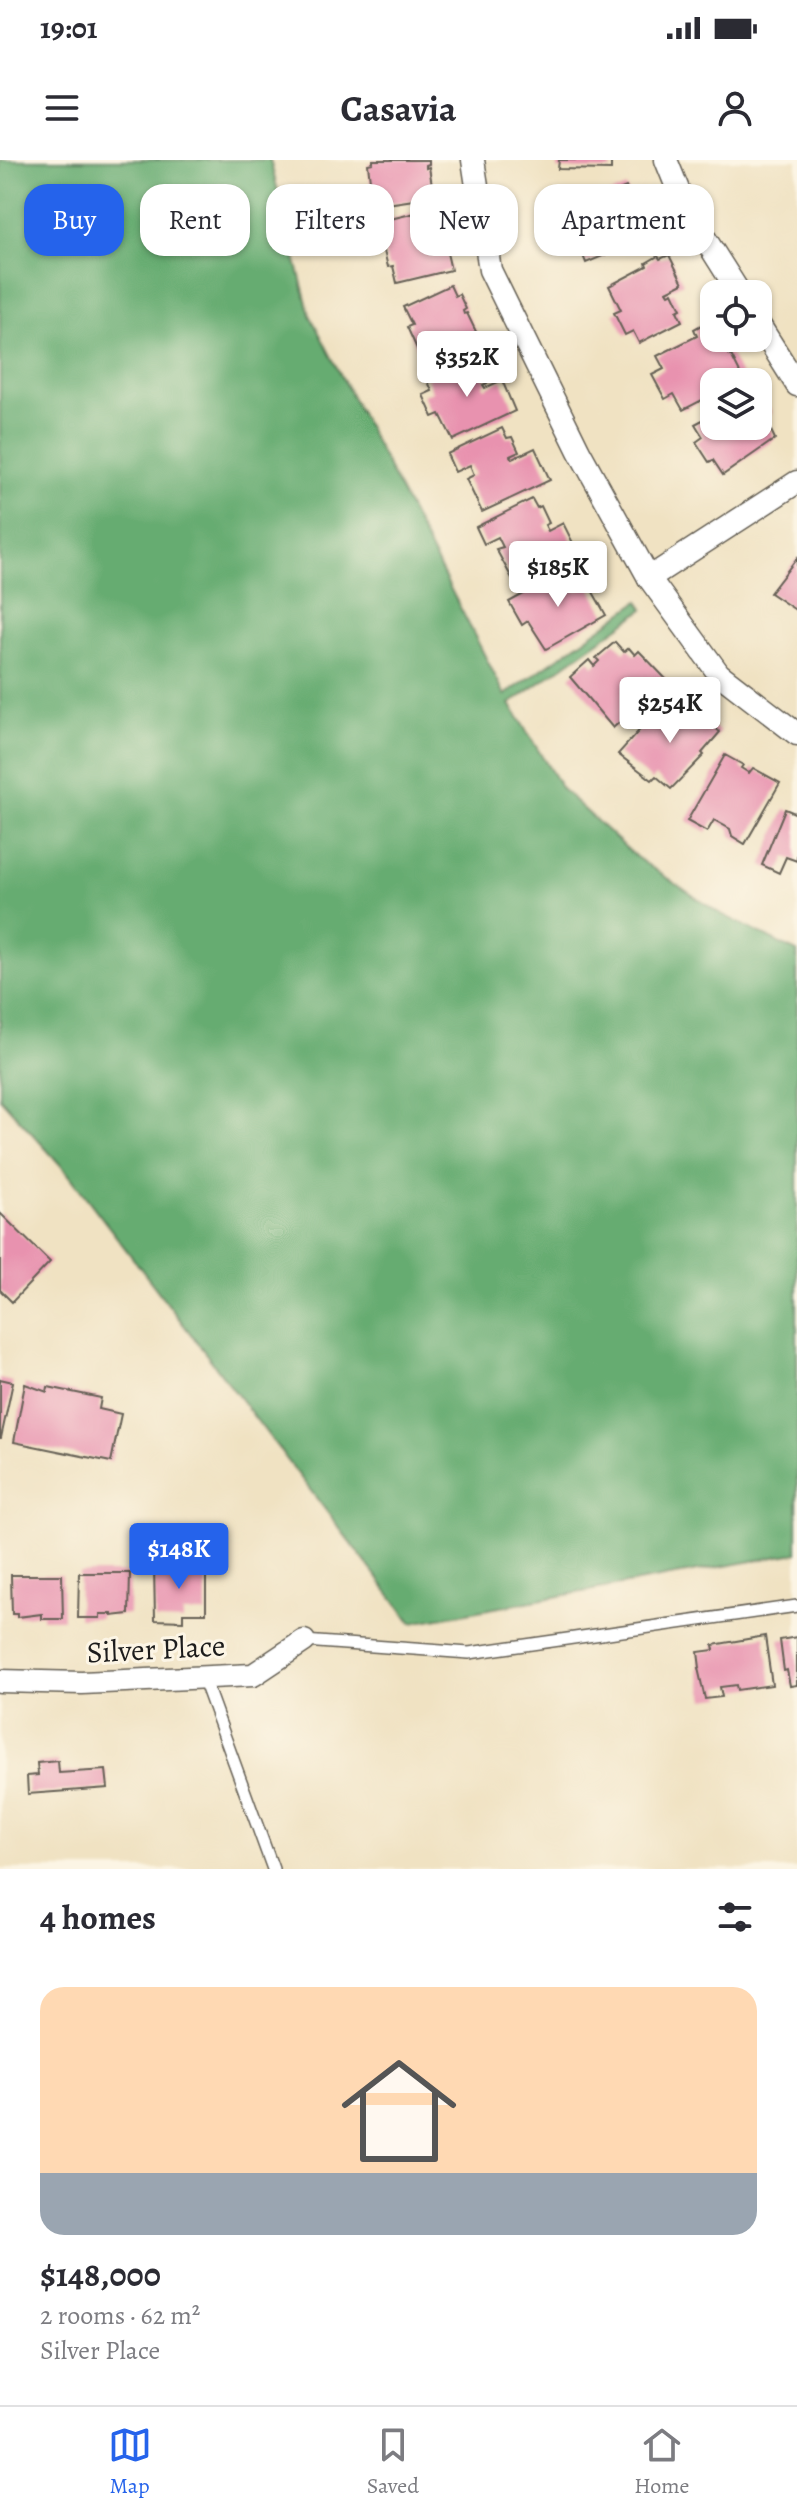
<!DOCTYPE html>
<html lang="en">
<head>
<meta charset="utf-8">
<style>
  body { margin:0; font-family:Alegreya,serif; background:#f7f7f7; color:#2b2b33; height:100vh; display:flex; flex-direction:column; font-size:30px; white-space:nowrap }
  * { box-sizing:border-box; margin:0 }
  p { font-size:26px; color:#7c7c81 }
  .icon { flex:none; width:44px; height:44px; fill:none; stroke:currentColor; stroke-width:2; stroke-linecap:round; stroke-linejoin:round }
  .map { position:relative; height:1709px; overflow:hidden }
  .sheet { display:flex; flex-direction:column; background:#fff; flex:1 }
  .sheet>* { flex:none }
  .hud { position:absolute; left:24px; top:24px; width:750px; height:72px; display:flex; gap:16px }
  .fabs { position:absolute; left:700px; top:120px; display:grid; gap:16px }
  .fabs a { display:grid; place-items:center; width:72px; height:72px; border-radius:16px; background:#fff; box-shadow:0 2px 6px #0004; font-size:40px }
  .price { position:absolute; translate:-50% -68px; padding:0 18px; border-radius:8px; background:#fff; color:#222; font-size:26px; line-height:52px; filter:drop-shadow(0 2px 4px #0008) }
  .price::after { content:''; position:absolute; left:50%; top:48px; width:24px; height:18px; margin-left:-12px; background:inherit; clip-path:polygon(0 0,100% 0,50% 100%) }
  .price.selected { background:#2563eb; color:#fff }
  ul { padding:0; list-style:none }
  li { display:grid; align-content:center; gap:16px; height:424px; padding:0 40px }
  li+li { border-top:2px solid #e1e1e2 }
  li span { display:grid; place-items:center; height:248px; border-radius:24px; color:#555 }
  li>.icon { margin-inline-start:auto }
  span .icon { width:144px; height:144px; fill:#fffc; stroke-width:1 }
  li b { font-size:34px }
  h2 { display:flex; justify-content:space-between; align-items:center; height:96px; padding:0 40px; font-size:34px }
  .tag { padding:0 28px; border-radius:24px; background:#fff; box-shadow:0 2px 6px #0004; font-size:28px; line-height:72px }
  .tag.selected { background:#2563eb; color:#fff }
  .status { display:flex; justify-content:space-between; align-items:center; height:56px; padding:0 40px; background:#fff; direction:ltr }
  .status svg { height:22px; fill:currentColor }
  header { display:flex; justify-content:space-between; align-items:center; height:104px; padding:0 40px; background:#fff; font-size:36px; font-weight:700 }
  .tabs { display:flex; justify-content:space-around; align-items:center; height:112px; border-top:2px solid #e1e1e2; background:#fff; font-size:22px; color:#7c7c81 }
  .tabs a { display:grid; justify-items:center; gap:4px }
  .tabs .selected { color:#2563eb }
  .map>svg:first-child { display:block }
  .forest { fill:#66ac71; stroke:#416446; stroke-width:2 }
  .building { fill:#e892af }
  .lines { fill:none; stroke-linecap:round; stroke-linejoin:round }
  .lane-casing { stroke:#666156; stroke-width:14 }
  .street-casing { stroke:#666156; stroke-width:25 }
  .lane { stroke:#fff; stroke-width:11 }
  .street { stroke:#fff; stroke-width:22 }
  .labels { text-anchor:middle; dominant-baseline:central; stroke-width:6; stroke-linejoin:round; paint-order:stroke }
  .street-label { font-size:30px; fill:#1c1c1c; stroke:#fcf5e5 }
</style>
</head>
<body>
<div class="status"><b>19:01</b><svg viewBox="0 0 49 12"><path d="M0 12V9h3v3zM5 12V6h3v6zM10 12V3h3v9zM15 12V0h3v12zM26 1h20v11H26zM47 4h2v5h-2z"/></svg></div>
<header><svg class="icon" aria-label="menu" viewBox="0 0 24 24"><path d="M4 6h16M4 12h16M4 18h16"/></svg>Casavia<svg class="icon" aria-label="person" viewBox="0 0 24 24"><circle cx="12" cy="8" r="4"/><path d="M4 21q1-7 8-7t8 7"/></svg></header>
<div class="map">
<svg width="797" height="1709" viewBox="0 0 797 1709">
  <rect width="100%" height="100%" fill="#fcf5e5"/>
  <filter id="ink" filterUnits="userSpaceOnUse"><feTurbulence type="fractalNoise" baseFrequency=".0125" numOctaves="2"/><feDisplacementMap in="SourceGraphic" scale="16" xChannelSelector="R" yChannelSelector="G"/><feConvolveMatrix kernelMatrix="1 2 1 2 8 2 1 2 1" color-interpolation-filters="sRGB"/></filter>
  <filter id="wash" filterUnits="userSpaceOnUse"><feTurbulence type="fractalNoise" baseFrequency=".006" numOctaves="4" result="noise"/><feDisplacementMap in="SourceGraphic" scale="32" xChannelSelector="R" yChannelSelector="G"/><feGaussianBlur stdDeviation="1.8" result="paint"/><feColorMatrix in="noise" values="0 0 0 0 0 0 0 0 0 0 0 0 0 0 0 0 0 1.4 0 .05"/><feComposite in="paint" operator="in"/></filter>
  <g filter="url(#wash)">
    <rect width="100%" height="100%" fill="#f0e2c2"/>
    <!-- forest -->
    <polygon class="forest" points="0,0 270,0 310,155 505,535 639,441 644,449 510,544 562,629 636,697 719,753 797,792 797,1393 412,1463 66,1011 0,938"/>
    <g id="blocks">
      <!-- building -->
      <g class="building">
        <polygon points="373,0 429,0 429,4 426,5 426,8 429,7 434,37 380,45 377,28 371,29 368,4 373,3"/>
        <polygon points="559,0 611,0 611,10 558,9"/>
        <polygon points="626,27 638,56 633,58 634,60 639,58 646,78 586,103 579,85 583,83 570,50"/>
        <polygon points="432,49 435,61 438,60 442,77 440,78 441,81 444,80 451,110 397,123 393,106 388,107 382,83 387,81 382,61"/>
        <polygon points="669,95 683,123 667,131 669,134 673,132 681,149 677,151 682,161 639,183 633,171 625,175 614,153 621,150 609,126 647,106 646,103 658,96 660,99"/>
        <polygon points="450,125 455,136 459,134 466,149 463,151 464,154 467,153 480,180 430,204 423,189 418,191 407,167 412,165 403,147"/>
        <polygon points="705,163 708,170 712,168 714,178 717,178 723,190 725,189 730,196 731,195 743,219 737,222 714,222 714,234 683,250 674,234 665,239 652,215 664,209 657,196 697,176 694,169"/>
        <polygon points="470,198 475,207 478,205 487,223 483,225 485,228 502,220 515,251 453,280 440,254 433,257 423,235 432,231 427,219"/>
        <polygon points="758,228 772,253 765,258 775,279 723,315 713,300 709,302 696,282 703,277 695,264 714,254 714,266 758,266"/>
        <polygon points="502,268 507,278 512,277 519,292 510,296 512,299 535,288 550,320 482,352 466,319 474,315 470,305 455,312 447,294"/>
        <polygon points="532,339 537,348 541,346 549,363 545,365 548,371 563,363 577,391 514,422 496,389 503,387 498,377 484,384 476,367"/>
        <polygon points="797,398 797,451 770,433"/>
        <polygon points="567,410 578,431 589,425 606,455 546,489 528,461 522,465 509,442"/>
        <polygon points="615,482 624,492 629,488 635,495 639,491 666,519 613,568 570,517 589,500 594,506 599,501 596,498"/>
        <polygon points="665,545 675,553 678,549 686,556 692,549 720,572 702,593 704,595 671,629 656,616 652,620 618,594 645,564 649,568 654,563 651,561"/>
        <polygon points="725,595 743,605 741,608 749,613 753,608 780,623 745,684 732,676 730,669 714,660 707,672 687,661"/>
        <polygon points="785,649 797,654 797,701 786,697 779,713 762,705"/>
        <polygon points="0,1053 50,1102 12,1142 0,1130"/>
        <polygon points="0,1219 13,1222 1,1278 0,1278"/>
        <polygon points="25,1224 47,1232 48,1227 101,1238 99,1249 121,1254 111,1302 14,1282"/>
        <polygon points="154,1404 206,1404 206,1453 183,1453 183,1461 155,1460"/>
        <polygon points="79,1413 130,1413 129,1454 112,1456 112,1454 100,1454 100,1458 78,1458"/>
        <polygon points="11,1415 62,1415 63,1459 42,1459 42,1454 17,1457 17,1454 12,1454"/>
        <polygon points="765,1476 772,1525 737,1530 736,1525 720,1527 722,1537 705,1539 698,1508 700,1508 698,1492 714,1490 713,1485"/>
        <polygon points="797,1477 797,1525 790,1526 787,1510 784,1511 780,1480"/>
        <polygon points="58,1601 59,1613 106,1610 108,1628 28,1634 27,1616 38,1615 37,1603"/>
      </g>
    </g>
  </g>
  <g filter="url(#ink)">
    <use href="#blocks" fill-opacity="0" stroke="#666156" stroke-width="2"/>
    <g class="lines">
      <defs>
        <g id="lane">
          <polyline points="304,1481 469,1493 797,1446"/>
          <polyline points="203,1517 273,1709"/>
        </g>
        <g id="street">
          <polyline points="473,0 490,110 579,291 649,418 719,514 797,574"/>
          <polyline points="666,0 685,47 740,134"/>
          <polyline points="758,163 797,225"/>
          <polyline points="649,418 797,322"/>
          <polyline points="0,1521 82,1523 253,1515 304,1481"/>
        </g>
      </defs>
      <!-- lane casing -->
      <use href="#lane" class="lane-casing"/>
      <!-- street casing -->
      <use href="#street" class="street-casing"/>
      <!-- lane -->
      <use href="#lane" class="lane"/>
      <!-- street -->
      <use href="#street" class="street"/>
    </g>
  </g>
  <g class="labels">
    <!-- street labels -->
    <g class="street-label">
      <text transform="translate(156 1489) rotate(-3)">Silver Place</text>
    </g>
  </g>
</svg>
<div class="fabs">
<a><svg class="icon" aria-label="locate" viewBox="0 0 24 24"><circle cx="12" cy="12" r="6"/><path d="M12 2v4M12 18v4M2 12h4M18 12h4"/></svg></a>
<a><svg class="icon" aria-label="layers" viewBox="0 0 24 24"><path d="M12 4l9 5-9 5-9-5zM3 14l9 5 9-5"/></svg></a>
</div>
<b class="price" style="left:467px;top:239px">$352K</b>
<b class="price" style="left:558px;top:449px">$185K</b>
<b class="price" style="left:670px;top:585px">$254K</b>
<b class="price selected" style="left:179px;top:1431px">$148K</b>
<div class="hud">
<a class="tag selected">Buy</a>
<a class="tag">Rent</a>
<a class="tag">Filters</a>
<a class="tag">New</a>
<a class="tag">Apartment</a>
</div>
</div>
<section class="sheet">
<h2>4 homes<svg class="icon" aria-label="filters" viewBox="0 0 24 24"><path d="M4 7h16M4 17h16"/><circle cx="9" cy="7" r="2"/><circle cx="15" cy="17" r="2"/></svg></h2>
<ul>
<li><span style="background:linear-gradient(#ffd9b3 75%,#9aa5b1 0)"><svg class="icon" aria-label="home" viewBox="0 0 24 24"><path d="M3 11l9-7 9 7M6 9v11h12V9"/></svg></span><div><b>$148,000</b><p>2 rooms · 62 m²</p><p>Silver Place</p></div></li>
</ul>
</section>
<nav class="tabs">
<a class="selected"><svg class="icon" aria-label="map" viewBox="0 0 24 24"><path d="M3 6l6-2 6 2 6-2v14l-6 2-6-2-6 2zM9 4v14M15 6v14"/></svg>Map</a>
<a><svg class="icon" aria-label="saved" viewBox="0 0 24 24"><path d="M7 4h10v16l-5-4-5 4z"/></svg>Saved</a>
<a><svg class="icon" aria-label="home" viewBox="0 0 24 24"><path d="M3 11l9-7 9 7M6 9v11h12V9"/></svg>Home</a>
</nav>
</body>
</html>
